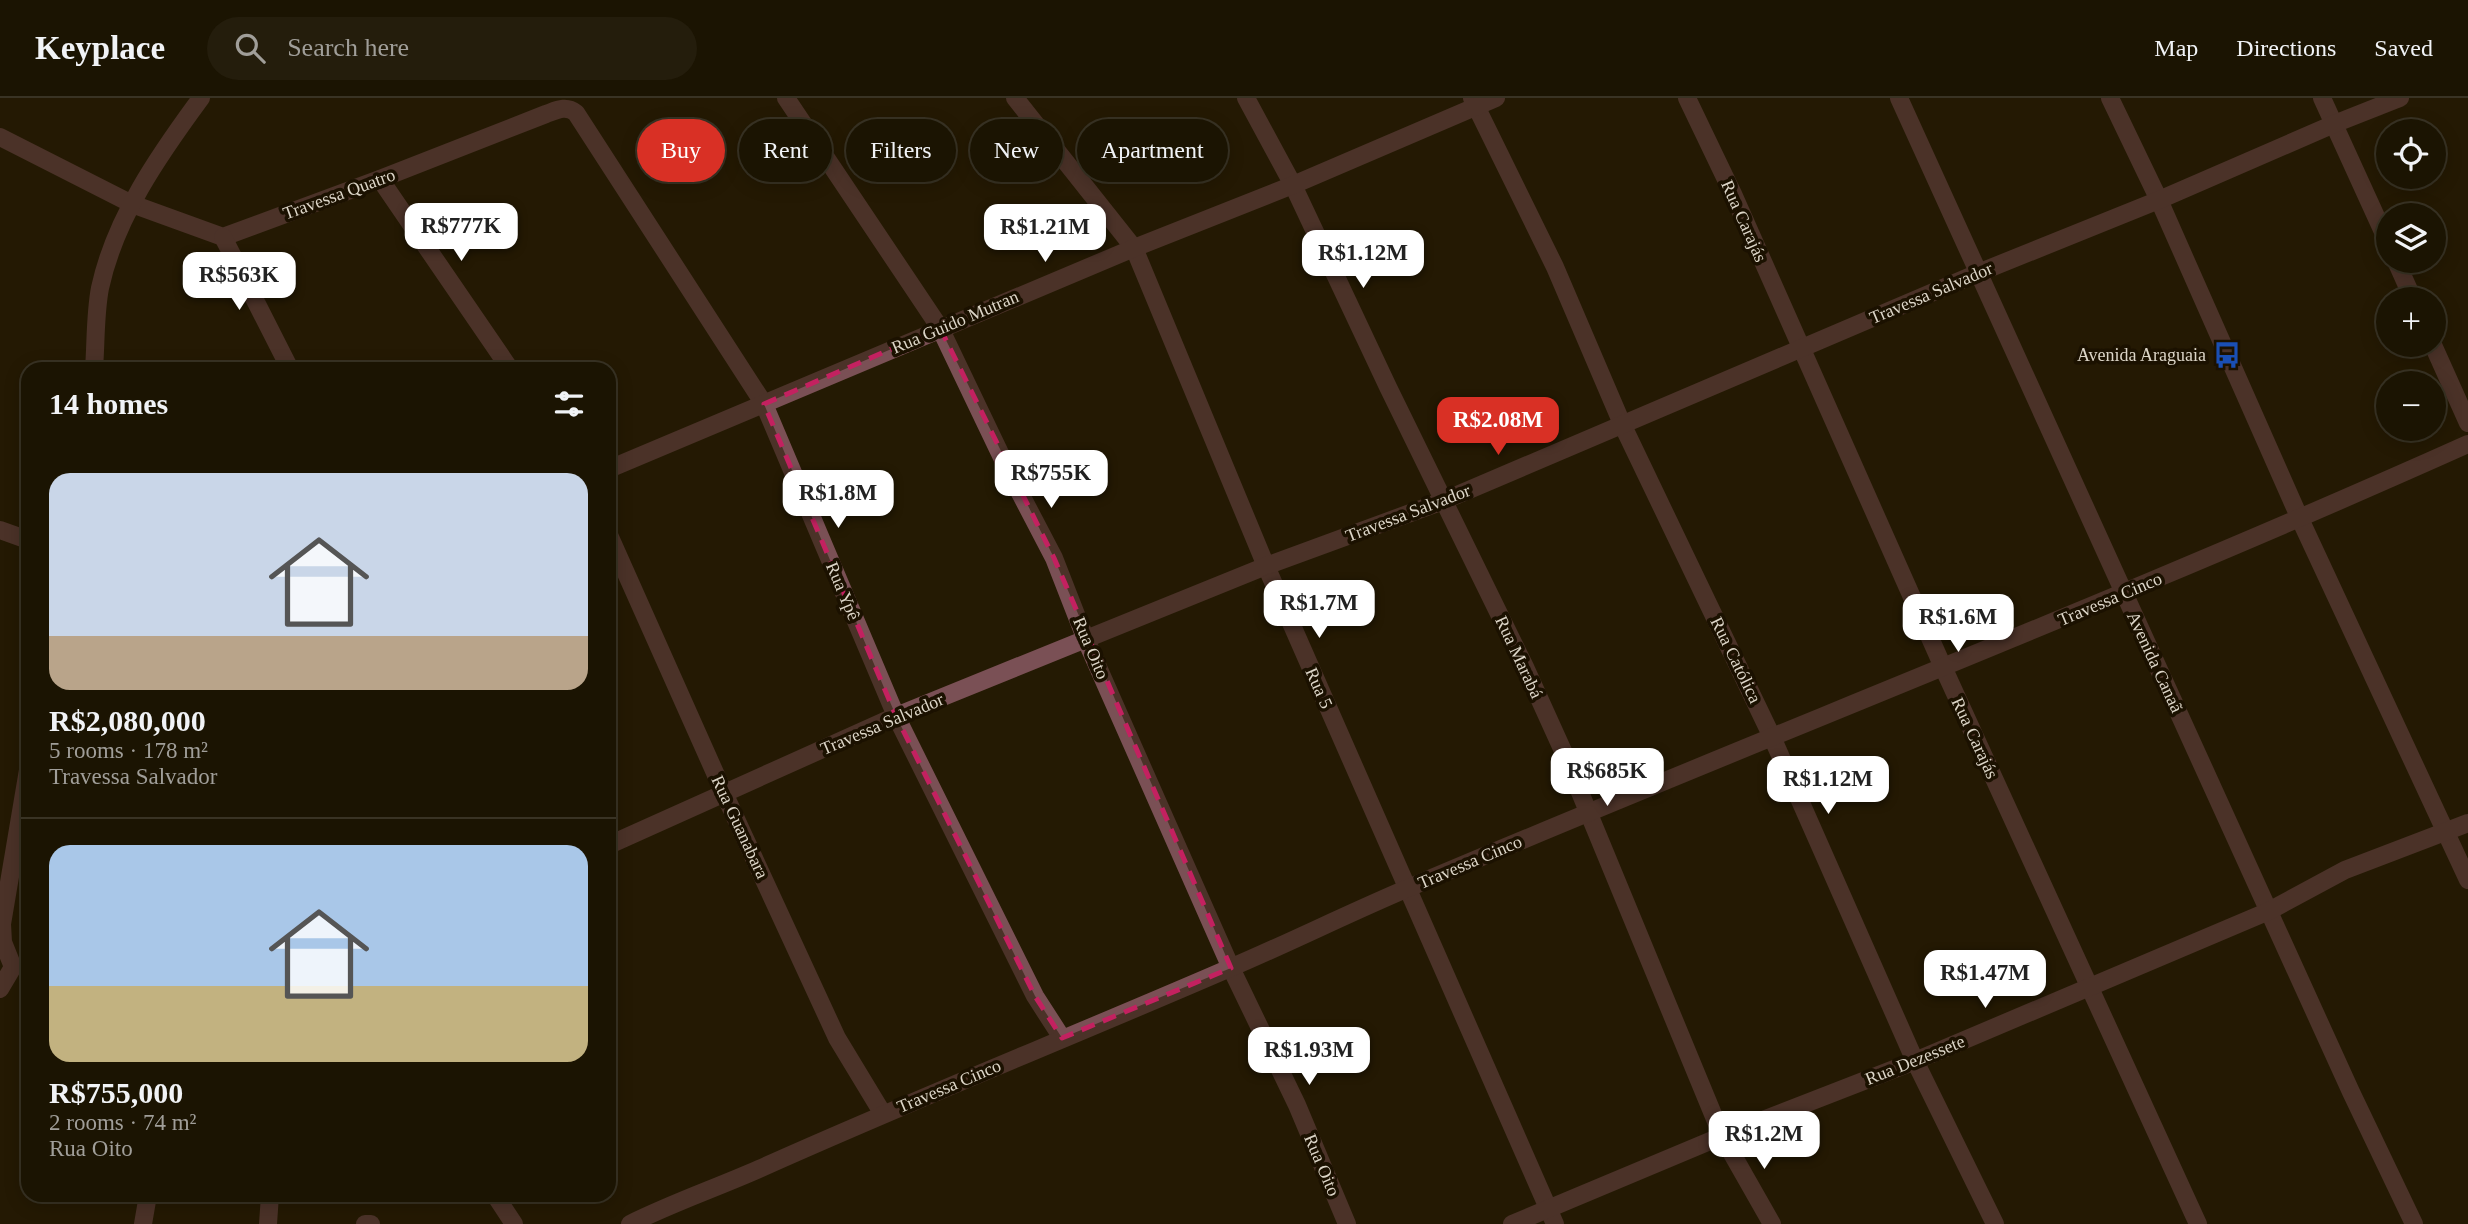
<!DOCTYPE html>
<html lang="en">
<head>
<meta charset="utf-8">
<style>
  body { margin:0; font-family:"Times New Roman",serif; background:#241d0c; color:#f1f3f6; height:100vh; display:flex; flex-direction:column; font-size:26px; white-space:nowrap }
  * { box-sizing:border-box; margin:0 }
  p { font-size:23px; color:#a09e99 }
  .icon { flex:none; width:38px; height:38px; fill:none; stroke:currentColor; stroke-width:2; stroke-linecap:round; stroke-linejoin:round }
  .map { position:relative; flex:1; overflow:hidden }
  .drawer { position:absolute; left:21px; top:264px; width:595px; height:840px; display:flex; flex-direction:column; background:#1b1402; border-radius:21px; box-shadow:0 4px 18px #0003,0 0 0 2px #393324 }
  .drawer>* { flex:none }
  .guide { position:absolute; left:637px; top:21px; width:665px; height:63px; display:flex; gap:14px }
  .tools { position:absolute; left:2376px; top:21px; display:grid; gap:14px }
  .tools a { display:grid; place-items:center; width:70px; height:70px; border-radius:50%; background:#1b1402; box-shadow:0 4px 18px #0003,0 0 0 2px #393324; font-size:35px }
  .price { position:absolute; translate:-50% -60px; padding:0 16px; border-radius:14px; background:#fff; color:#222; font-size:23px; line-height:46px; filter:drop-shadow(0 2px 4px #0008) }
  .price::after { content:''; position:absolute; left:50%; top:42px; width:21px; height:16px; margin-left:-10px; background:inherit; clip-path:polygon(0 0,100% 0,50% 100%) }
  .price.on { background:#d93025; color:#fff }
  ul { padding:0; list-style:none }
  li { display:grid; align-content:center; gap:14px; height:371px; padding:0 28px }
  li+li { border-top:2px solid #393324 }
  li span { display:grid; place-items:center; height:217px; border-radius:21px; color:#555 }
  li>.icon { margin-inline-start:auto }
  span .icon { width:126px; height:126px; fill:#fffc; stroke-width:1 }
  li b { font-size:30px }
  h2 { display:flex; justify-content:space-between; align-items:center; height:84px; padding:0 28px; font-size:30px }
  .pill { padding:0 24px; border-radius:32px; background:#1b1402; box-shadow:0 4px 18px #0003,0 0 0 2px #393324; font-size:24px; line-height:63px }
  .pill.on { background:#d93025; color:#fff }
  header { display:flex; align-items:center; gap:42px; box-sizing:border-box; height:98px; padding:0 35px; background:#1b1402; border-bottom:2px solid #393324 }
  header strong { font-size:33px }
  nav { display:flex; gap:38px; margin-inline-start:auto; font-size:24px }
  .search { width:490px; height:63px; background:#241d0c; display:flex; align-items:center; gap:18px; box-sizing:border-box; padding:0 24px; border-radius:38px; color:#a09e99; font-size:26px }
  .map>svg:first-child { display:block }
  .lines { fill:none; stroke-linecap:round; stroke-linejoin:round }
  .minor { stroke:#7a5055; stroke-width:18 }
  .marked { fill:none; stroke:#c32160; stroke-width:5; stroke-dasharray:14 9; stroke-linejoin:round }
  .labels { text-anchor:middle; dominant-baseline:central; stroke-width:7; stroke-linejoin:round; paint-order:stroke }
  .street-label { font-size:18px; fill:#dcd5c7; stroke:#1b1100 }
  .poi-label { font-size:18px; fill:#dcd5c7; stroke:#1b1100; text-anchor:end }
</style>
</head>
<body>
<header>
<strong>Keyplace</strong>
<div class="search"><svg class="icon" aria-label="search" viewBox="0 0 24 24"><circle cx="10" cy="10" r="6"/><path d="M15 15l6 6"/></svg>Search here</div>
<nav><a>Map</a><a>Directions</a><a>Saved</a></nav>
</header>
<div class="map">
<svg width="2468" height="1126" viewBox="0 0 2468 1126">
  <rect width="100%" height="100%" fill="#241a03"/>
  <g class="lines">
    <!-- minor -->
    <g class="minor">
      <polyline points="786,0 940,230 1008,372 1054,460 1086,542 1231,870 1297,1007 1347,1126"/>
      <polyline points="1015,0 1134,150 1266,468 1555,1126"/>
      <polyline points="1246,0 1293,87 1388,289 1525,569 1563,653 1722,1038 1772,1126"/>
      <polyline points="1472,0 1555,169 1623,328 1772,639 1915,963 1995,1126"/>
      <polyline points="1687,0 1733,96 1943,569 2198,1126"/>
      <polyline points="1899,0 2351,994 2414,1126"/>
      <polyline points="2110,0 2159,102 2300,421 2468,782"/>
      <polyline points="2322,0 2389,147"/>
      <path d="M0 39 132 106 223 139 380 81 546 16C557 12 566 7 576 15L764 306 896 618 1035 898 1062 940"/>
      <polyline points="380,81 510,271"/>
      <polyline points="223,139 290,271"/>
      <polyline points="2396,163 2413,201"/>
      <polyline points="2433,247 2468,325"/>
      <path d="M94 271C96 245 95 216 100 190 115 120 159 57 201 0"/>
      <polyline points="609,371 1134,150 1293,87 1496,0"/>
      <polyline points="0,432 28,442"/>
      <polyline points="609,437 724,695 837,940 883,1016"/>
      <polyline points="609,747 896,618 1266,468 1443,403 1978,175 2159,102 2334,26 2400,0"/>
      <polyline points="0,891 13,869 3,844 2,826 28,672"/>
      <polyline points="495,1097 514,1126"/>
      <polyline points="143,1126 148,1097"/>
      <polyline points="268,1126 270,1097"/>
      <polyline points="365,1126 371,1126"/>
      <path d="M630 1126C672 1105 716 1090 759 1071 915 1001 1073 938 1230 870 1291 844 1351 814 1413 788 1764 639 2120 502 2468 346"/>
      <polyline points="1512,1126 1722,1038 1915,963 2269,813 2345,772 2468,725"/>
    </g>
  </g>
  <!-- marked area -->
  <path d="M0 0H2468V1126H0ZM940 230 1054 460 1231 870 1062 940 1035 898 896 618 764 306Z" fill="#241a03" fill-opacity=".55" fill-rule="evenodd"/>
  <path class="marked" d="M940 230 1054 460 1231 870 1062 940 1035 898 896 618 764 306Z"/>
  <!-- icons -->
  <defs>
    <symbol id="bus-bare" viewBox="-9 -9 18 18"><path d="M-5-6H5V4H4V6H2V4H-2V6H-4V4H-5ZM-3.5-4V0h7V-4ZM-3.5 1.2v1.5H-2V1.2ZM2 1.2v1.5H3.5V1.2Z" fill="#1a4fb4" stroke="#1b1100" stroke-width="2.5" paint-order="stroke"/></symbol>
  </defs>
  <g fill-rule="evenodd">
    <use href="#bus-bare" x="2208" y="238" width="38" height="38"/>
  </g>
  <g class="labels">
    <!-- street labels -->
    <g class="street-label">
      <text transform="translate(339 96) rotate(-20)">Travessa Quatro</text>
      <text transform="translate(1744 123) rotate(66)">Rua Carajás</text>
      <text transform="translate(1931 195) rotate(-23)">Travessa Salvador</text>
      <text transform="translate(955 224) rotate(-23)">Rua Guido Mutran</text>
      <text transform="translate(1408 415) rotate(-21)">Travessa Salvador</text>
      <text transform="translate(843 493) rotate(67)">Rua Ypê</text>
      <text transform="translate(2110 501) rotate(-23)">Travessa Cinco</text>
      <text transform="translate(1091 550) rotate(67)">Rua Oito</text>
      <text transform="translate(1519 559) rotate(65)">Rua Marabá</text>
      <text transform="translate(1736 562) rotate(64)">Rua Católica</text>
      <text transform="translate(2155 564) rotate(65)">Avenida Canaã</text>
      <text transform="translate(1319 590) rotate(66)">Rua 5</text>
      <text transform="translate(882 626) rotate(-23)">Travessa Salvador</text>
      <text transform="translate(1975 640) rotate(65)">Rua Carajás</text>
      <text transform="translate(740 729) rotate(65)">Rua Guanabara</text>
      <text transform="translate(1470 764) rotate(-23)">Travessa Cinco</text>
      <text transform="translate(1915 962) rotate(-22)">Rua Dezessete</text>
      <text transform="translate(949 988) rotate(-23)">Travessa Cinco</text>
      <text transform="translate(1322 1067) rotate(67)">Rua Oito</text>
    </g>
    <!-- poi labels -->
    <g class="poi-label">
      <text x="2206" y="257">Avenida Araguaia</text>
    </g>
  </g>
</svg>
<div class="tools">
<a><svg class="icon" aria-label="locate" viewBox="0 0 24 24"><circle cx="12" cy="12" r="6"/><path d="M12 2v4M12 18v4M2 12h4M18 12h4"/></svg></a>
<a><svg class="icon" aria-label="layers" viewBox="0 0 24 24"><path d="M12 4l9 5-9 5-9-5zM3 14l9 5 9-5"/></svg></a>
<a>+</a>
<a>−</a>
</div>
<b class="price" style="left:461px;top:165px">R$777K</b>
<b class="price" style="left:1045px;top:166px">R$1.21M</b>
<b class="price" style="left:1363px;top:192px">R$1.12M</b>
<b class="price" style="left:239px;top:214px">R$563K</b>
<b class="price on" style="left:1498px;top:359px">R$2.08M</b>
<b class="price" style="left:1051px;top:412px">R$755K</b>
<b class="price" style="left:838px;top:432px">R$1.8M</b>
<b class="price" style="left:1319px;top:542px">R$1.7M</b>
<b class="price" style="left:1958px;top:556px">R$1.6M</b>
<b class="price" style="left:1607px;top:710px">R$685K</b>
<b class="price" style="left:1828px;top:718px">R$1.12M</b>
<b class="price" style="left:1985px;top:912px">R$1.47M</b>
<b class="price" style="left:1309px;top:989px">R$1.93M</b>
<b class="price" style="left:1764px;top:1073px">R$1.2M</b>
<div class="guide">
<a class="pill on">Buy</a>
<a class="pill">Rent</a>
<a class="pill">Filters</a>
<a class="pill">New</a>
<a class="pill">Apartment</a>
</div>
<section class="drawer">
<h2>14 homes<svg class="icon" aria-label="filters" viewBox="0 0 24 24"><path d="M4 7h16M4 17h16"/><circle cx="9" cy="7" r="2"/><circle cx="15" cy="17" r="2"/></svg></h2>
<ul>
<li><span style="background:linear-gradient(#c9d6e8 75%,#b9a48a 0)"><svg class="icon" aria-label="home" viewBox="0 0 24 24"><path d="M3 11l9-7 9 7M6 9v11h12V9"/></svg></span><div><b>R$2,080,000</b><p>5 rooms · 178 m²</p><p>Travessa Salvador</p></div></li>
<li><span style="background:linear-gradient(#a9c7e8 65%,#c2b280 0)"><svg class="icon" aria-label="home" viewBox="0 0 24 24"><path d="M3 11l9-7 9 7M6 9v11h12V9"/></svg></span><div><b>R$755,000</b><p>2 rooms · 74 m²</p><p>Rua Oito</p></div></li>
</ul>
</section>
</div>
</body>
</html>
